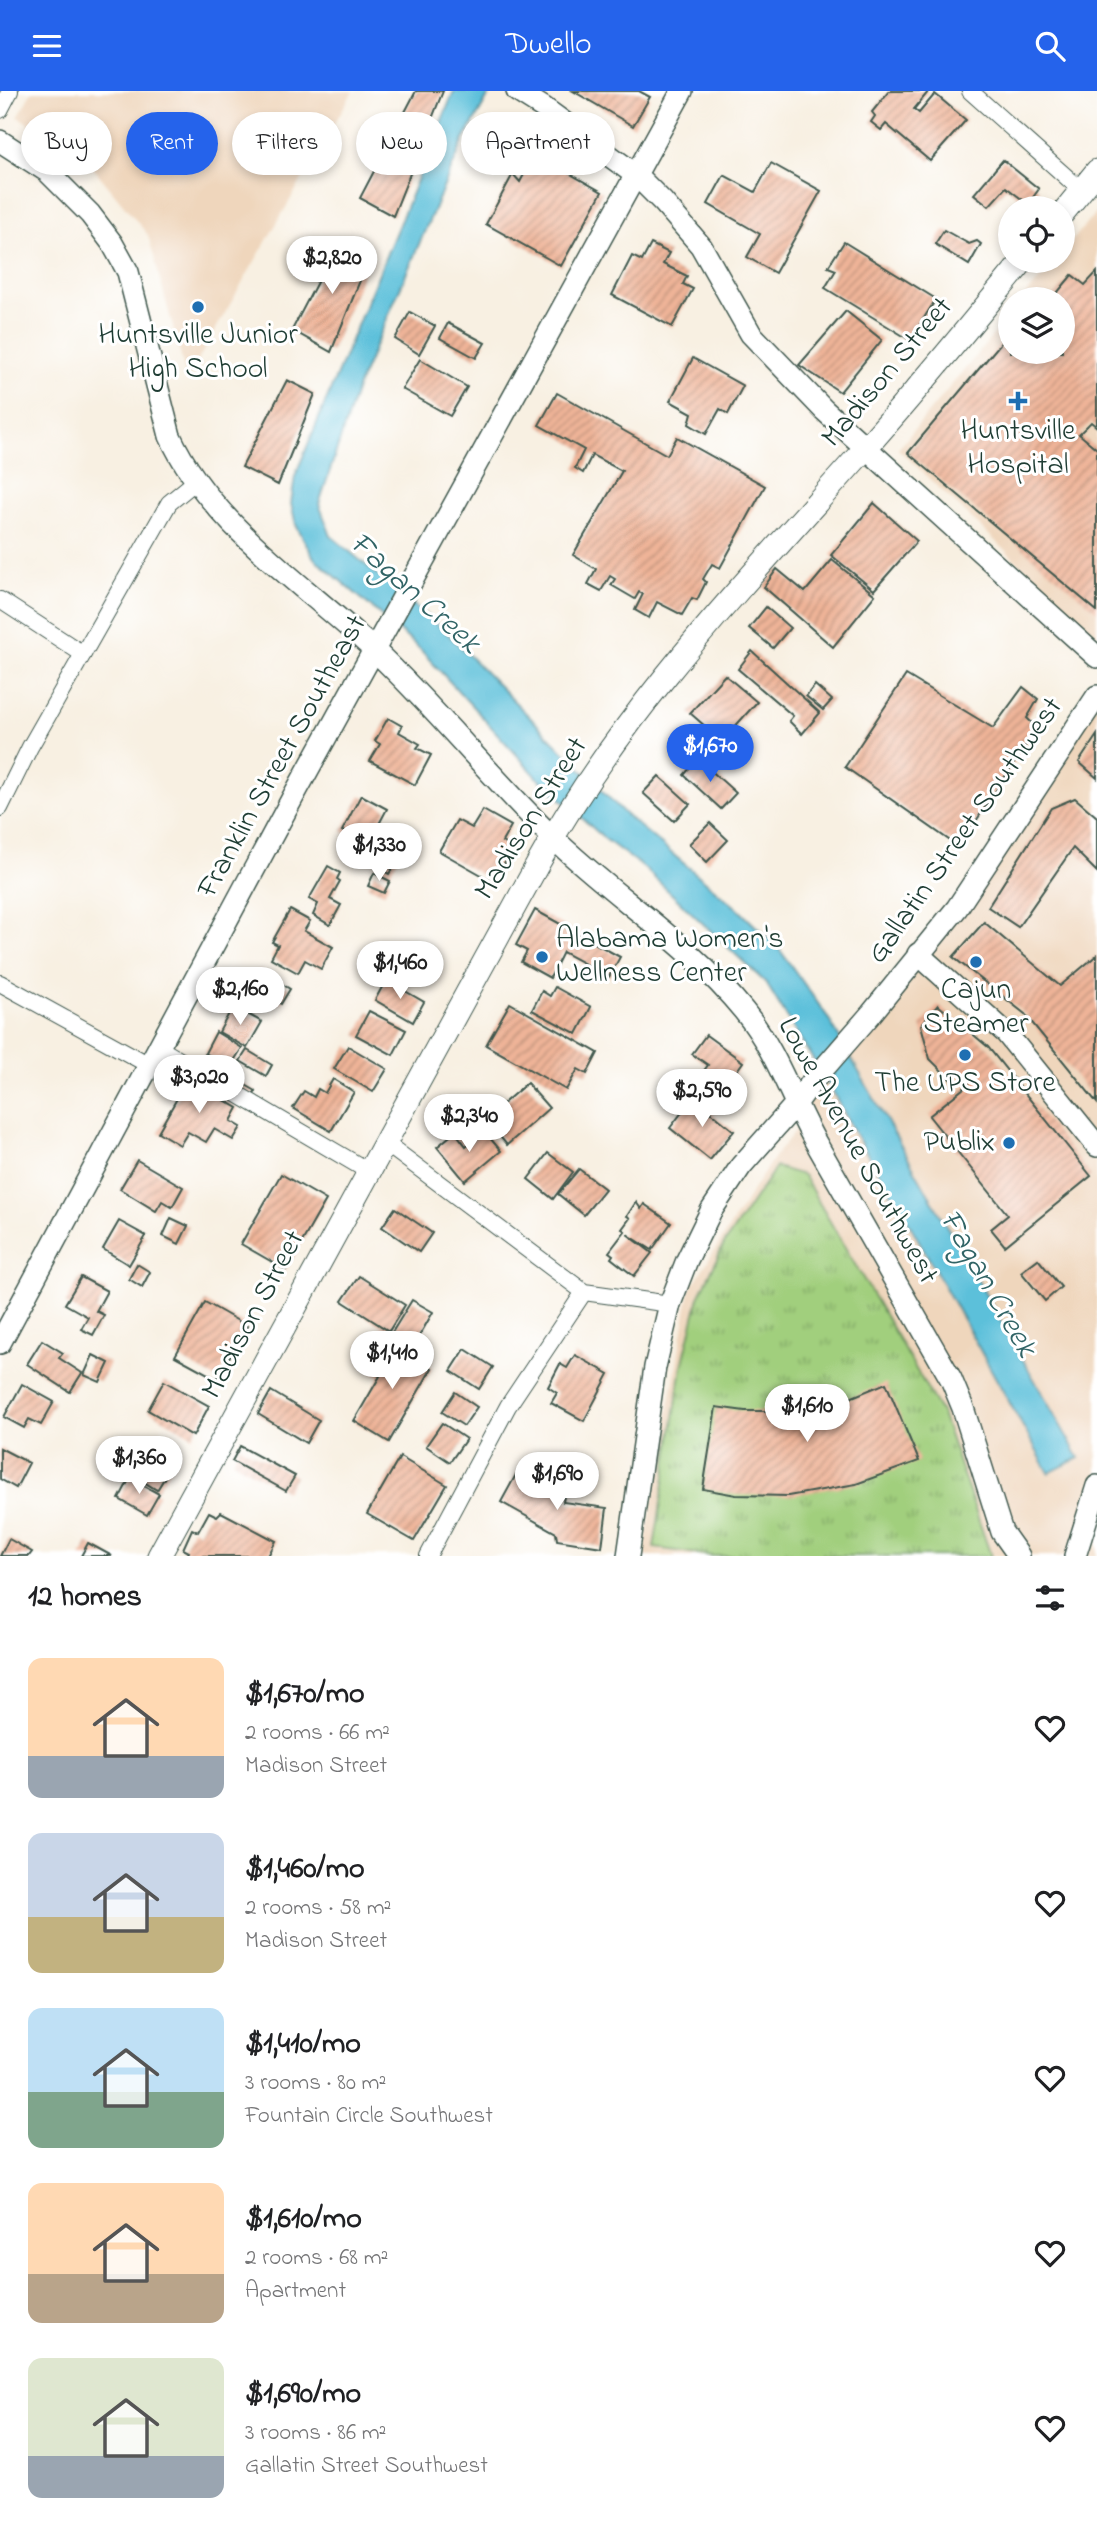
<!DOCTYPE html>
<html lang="en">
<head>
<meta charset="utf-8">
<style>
  body { margin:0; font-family:"Indie Flower",sans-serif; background:#f6f6f6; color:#202124; height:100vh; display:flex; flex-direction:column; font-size:26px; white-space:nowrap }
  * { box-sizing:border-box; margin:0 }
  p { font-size:23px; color:#757577 }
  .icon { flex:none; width:38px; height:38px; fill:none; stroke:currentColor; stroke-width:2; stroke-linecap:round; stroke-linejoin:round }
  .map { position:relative; height:1465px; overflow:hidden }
  .drawer { display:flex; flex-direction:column; background:#fff; flex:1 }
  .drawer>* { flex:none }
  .banner { position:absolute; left:21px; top:21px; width:700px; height:63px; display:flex; gap:14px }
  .tools { position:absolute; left:998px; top:105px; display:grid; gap:14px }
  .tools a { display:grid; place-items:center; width:77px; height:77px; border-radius:50%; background:#fff; box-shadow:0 4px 10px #0003; font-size:35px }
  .price { position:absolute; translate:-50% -60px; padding:0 16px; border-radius:24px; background:#fff; color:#222; font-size:23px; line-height:46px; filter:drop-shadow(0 2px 4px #0008) }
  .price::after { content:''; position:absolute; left:50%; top:42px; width:21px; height:16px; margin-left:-10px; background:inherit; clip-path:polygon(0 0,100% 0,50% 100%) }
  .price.selected { background:#2563eb; color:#fff }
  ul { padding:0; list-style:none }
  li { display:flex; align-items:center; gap:21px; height:175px; padding:0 28px }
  li span { display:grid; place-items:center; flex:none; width:196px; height:140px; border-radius:14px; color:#555 }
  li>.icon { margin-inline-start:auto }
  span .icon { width:84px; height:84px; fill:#fffc; stroke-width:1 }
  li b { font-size:30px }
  h2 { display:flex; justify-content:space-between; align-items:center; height:84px; padding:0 28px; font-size:30px }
  .pill { padding:0 24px; border-radius:32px; background:#fff; box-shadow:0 4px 10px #0003; font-size:24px; line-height:63px }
  .pill.selected { background:#2563eb; color:#fff }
  header { display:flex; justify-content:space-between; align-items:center; height:91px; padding:0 28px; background:#2563eb; color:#fff; font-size:32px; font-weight:600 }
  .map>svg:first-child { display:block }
  .built { fill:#efd6bc }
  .grass { fill:url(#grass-tufts); stroke:#608658; stroke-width:2 }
  .water { fill:#5cc0da; stroke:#3e7e87; stroke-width:2 }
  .building { fill:url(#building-hatch) }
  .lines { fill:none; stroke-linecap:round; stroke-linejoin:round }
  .minor-casing { stroke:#40584e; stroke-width:18 }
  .tertiary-casing { stroke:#40584e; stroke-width:24 }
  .secondary-casing { stroke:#40584e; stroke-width:25 }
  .minor { stroke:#fff; stroke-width:16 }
  .tertiary { stroke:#fff; stroke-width:21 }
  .secondary { stroke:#fff; stroke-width:23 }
  .poi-dot { fill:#1f6fb2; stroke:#fff; stroke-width:2.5 }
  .labels { text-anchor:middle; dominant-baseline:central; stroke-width:6; stroke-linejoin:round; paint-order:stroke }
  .poi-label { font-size:30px; fill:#1f3d34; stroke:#fff }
  .street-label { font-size:30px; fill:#1f3d34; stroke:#fff }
  .water-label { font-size:32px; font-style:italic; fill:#316466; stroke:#fff }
</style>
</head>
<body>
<header><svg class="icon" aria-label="menu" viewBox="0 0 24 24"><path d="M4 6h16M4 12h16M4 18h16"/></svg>Dwello<svg class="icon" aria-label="search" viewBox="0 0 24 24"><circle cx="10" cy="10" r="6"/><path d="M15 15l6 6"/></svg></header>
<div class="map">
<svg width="1097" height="1465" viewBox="0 0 1097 1465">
  <defs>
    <pattern id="grass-tufts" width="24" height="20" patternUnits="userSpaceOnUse" patternTransform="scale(1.75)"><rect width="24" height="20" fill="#a1cf7d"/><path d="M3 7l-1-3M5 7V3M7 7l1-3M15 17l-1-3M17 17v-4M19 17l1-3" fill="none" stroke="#83a967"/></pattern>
    <pattern id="building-hatch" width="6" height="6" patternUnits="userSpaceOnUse" patternTransform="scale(1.75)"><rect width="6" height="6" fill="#efb498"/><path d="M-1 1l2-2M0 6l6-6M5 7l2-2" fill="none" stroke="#c1947d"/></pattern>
  </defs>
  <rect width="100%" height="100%" fill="#fff"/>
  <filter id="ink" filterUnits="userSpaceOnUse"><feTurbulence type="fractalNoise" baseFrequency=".0143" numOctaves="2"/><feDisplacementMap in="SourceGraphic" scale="14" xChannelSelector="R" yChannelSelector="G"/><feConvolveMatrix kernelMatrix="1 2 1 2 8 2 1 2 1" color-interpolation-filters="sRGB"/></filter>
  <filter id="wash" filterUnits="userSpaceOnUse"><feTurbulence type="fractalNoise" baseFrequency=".00686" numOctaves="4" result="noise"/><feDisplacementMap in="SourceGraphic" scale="28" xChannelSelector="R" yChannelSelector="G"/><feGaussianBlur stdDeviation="1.57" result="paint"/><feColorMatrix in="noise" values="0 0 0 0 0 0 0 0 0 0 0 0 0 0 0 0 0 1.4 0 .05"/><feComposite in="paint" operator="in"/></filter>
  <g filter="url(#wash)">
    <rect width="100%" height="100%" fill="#f8f0e2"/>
    <!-- built -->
    <g class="built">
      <polygon points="32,0 353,0 187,288 148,144 87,69 18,26"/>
      <polygon points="1097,120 1097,546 898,358 1010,224 1010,261 1062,261 1062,208 1023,208 1055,170 1062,170 1062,162"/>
      <polygon points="1097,604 1097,1465 643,1465 690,1198 774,1066 804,1029 795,1014 918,863"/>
    </g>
    <!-- grass -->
    <polygon class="grass" points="776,1076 803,1084 942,1323 991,1465 713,1465 654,1457 682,1275 699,1206 724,1153"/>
    <!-- water -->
    <polygon class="water" points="454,0 491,0 463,51 357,297 319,413 331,445 446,541 626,724 737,817 779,858 827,925 1079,1367 1049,1382 905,1125 854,1041 833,1001 766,892 644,777 605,748 538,687 419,557 314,467 296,434 291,413 295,385"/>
    <g id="blocks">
      <!-- building -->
      <g class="building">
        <polygon points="416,0 443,0 393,125 360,107"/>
        <polygon points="573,0 639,0 650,6 633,35"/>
        <polygon points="889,0 929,0 914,18 919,22 935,3 966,29 930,70 886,33 881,39 871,31 875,25 872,21"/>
        <polygon points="535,63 602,101 561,175 486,133 513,83 520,91"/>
        <polygon points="1003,69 1039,98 1028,113 1006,96 989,115 974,103"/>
        <polygon points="771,72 821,100 775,182 747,166 760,143 708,113 724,84 755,101"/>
        <polygon points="944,139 969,153 977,150 981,153 969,174 935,153"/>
        <polygon points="339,149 370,165 331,261 292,239"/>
        <polygon points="844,151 936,208 910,249 825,197 836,179 828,176"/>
        <polygon points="651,153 669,162 663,173 687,185 683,193 693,198 672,236 612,204 632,165 642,170"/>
        <polygon points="1097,181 1097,336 1091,331 1079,343 1097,358 1097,520 908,362 1010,241 1010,261 1062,261 1062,208 1052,208 1072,184 1085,194"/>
        <polygon points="846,220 882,249 840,301 799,274"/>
        <polygon points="410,221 435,235 419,263 395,248"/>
        <polygon points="448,232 485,252 476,267 440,247"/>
        <polygon points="693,267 743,295 728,323 720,318 706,343 689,333 692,322 670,310"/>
        <polygon points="420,268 467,296 450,325 402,298"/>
        <polygon points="287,289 315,303 278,394 242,376"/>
        <polygon points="557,302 667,364 677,346 765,395 720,477 712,473 703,488 706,491 697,509 692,507 682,524 657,511 649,527 635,519 643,503 639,501 635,508 611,494 615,488 610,485 601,500 588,493 596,478 573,464 622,380 592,364 583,382 575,377 584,359 539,334"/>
        <polygon points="874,412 917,450 874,499 831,464"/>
        <polygon points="832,469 875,504 833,556 764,496 777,478 805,501"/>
        <polygon points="766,516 790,537 773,557 749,537"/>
        <polygon points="752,560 820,622 802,643 789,630 793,625 738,578"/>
        <polygon points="725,584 757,611 722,650 690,622"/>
        <polygon points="906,584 993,637 1023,596 1038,608 1027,627 1037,637 959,756 845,676"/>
        <polygon points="815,594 832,609 823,619 806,605"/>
        <polygon points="388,627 402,635 399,641 420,653 417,657 431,664 415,694 370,670 380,653 375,650"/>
        <polygon points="1097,644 1097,687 1079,671"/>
        <polygon points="698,668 736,702 721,718 684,684"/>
        <polygon points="659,685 690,713 674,730 643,702"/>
        <polygon points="361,704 387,718 379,733 386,736 377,753 371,750 369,754 342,740"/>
        <polygon points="1075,707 1097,726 1097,781 1073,757 1018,836 988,816 1051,717"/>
        <polygon points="483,719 511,735 502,751 513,758 494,791 439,760 457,729 472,737"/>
        <polygon points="710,732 728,749 707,771 689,753"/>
        <polygon points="385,760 398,768 389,783 376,776"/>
        <polygon points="328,775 340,782 337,788 340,790 330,808 341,814 330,834 313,824 318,813 309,808"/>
        <polygon points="374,782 390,790 384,802 368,795"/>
        <polygon points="290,819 310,830 304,840 333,856 321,878 305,869 298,882 271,867 278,854 272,851"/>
        <polygon points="535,819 620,866 609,886 563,861 550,887 521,871 527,860 516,854"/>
        <polygon points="984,831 1060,895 1097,864 1097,1012 1025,923 953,866"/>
        <polygon points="259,879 290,898 281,913 264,903 260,909 251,903 258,891 254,888"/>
        <polygon points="386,889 424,911 413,931 375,909"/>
        <polygon points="555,896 591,916 577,943 532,919 542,900 550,905"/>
        <polygon points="510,912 598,962 587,983 578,978 566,999 486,954"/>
        <polygon points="938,914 988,956 1091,1085 1005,1155 991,1138 1008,1124 929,1025 969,993 959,980 950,988 930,968 921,934"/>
        <polygon points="233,915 262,931 247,957 219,941"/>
        <polygon points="369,920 406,939 393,964 356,944"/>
        <polygon points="216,941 242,957 230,976 205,962"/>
        <polygon points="706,944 743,971 714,1012 692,996 708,974 692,963"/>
        <polygon points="348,955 387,978 373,1001 334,978"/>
        <polygon points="247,959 272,974 266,985 240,970"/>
        <polygon points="206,964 235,981 229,992 200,974"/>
        <polygon points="188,988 238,1017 231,1030 241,1036 233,1049 214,1038 206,1051 188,1041 180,1054 158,1041"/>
        <polygon points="235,988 256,1000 251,1008 231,996"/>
        <polygon points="333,988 354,1001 331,1040 293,1017 304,1000 314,1006 318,998 325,1002"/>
        <polygon points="527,992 549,1017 507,1054 485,1028"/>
        <polygon points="693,1007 734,1040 710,1069 670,1037"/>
        <polygon points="484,1040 501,1060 465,1090 437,1056 455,1041 466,1055"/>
        <polygon points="548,1062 573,1081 553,1108 528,1088"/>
        <polygon points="137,1069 183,1096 172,1116 162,1110 156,1120 120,1098"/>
        <polygon points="579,1078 605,1098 584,1124 558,1103"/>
        <polygon points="281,1083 326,1109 286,1179 241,1153"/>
        <polygon points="636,1111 641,1118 644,1113 671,1132 652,1159 627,1143 652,1162 634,1185 611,1167 613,1164 609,1161 625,1140 622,1138 630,1127 627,1125"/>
        <polygon points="395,1117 432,1142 419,1161 382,1136"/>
        <polygon points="171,1127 188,1135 179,1153 163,1145"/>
        <polygon points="119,1130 146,1145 129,1174 103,1158"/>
        <polygon points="1038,1168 1061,1196 1045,1210 1021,1181"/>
        <polygon points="137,1173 150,1181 142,1196 129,1188"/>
        <polygon points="359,1185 405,1214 389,1240 342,1210"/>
        <polygon points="81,1186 107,1200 96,1220 104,1224 93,1244 81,1238 88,1226 65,1213"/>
        <polygon points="412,1209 433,1221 410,1261 388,1248"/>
        <polygon points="205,1211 247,1235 217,1288 175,1265"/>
        <polygon points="42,1249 63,1262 59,1267 82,1282 70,1301 27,1273"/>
        <polygon points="386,1250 432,1277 389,1351 354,1330 380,1285 370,1279"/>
        <polygon points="465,1258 493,1276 479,1298 451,1280"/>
        <polygon points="93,1264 109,1272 100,1291 84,1284"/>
        <polygon points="575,1264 609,1283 584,1330 551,1312 557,1302 548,1296 560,1273 567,1277"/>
        <polygon points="164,1290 209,1315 193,1345 148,1319"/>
        <polygon points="886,1292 919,1370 856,1393 788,1405 736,1404 703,1398 716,1316 745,1320 779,1320 777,1303 823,1295 826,1313 850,1307"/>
        <polygon points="22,1293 54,1311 41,1334 29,1328 24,1337 4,1326"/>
        <polygon points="271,1300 319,1329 306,1352 258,1323"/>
        <polygon points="455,1301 477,1316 464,1335 442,1321"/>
        <polygon points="442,1332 466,1348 450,1371 426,1355"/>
        <polygon points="134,1353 171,1376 157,1399 120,1376"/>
        <polygon points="240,1355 295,1385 286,1400 232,1370"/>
        <polygon points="0,1357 29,1372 16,1397 0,1388"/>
        <polygon points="400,1366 447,1394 414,1450 367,1423"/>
        <polygon points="518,1380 564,1405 563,1411 607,1417 602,1456 557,1449 556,1442 501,1411"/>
        <polygon points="130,1387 159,1403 147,1424 119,1408"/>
        <polygon points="209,1421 217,1425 221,1421 276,1450 268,1465 187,1465 189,1461 183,1458 192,1438 198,1441"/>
        <polygon points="9,1448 32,1461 29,1465 0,1465"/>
        <polygon points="88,1452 112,1465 81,1465"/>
      </g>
    </g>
  </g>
  <g filter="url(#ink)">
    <use href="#blocks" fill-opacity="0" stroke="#40584e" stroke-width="2"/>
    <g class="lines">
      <defs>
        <g id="minor">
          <polyline points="970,0 1081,99"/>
          <polyline points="0,19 10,0"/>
          <polyline points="0,509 83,563"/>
          <polyline points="0,717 30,656 169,412 197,389"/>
          <polyline points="0,892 149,974"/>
          <polyline points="159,957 368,1080"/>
          <polyline points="384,1051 584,1201 670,1213"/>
          <polyline points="428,1465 508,1315 584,1201"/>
        </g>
        <g id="tertiary">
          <polyline points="517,0 544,17 636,84 663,111 701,155 751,243 824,319 1097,566"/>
          <path d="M0 50 48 81 90 123 112 152 128 181 170 345C211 434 303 492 373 558 436 617 490 686 552 746 614 806 689 852 744 920 776 959 791 1007 815 1050L951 1288 963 1317 1002 1441 1019 1465"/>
          <polyline points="918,863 1006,942 1097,1055"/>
          <polyline points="0,1252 293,706 682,0"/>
          <polyline points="628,1465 655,1276 670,1213 687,1169 711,1120 741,1075 795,1014 812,991 871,923 957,817 1097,605"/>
          <polyline points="1075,1465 1097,1395"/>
        </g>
        <g id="secondary">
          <polyline points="1062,123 1097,80"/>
          <path d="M159 1465 540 769C624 617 747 490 862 361 918 299 970 234 1023 170"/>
        </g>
      </defs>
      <!-- minor casing -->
      <use href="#minor" class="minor-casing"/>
      <!-- tertiary casing -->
      <use href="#tertiary" class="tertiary-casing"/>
      <!-- secondary casing -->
      <use href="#secondary" class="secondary-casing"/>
      <!-- minor -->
      <use href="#minor" class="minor"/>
      <!-- tertiary -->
      <use href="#tertiary" class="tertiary"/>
      <!-- secondary -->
      <use href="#secondary" class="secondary"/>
    </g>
  </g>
  <!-- markers -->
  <g class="poi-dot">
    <circle cx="198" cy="216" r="7"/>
    <path d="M1014.5 299.5h7v7h7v7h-7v7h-7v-7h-7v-7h7z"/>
    <circle cx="542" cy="866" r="7"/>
    <circle cx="976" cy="871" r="7"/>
    <circle cx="965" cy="964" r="7"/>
    <circle cx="1009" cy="1052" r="7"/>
  </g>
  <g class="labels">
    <!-- poi labels -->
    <g class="poi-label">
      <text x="198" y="245">Huntsville Junior<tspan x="198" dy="34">High School</tspan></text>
      <text x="1018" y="341">Huntsville<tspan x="1018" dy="34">Hospital</tspan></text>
      <text x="556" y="849" text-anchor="start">Alabama Women's<tspan x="556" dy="34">Wellness Center</tspan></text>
      <text x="976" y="900">Cajun<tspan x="976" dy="34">Steamer</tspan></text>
      <text x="965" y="993">The UPS Store</text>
      <text x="995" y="1052" text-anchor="end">Publix</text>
    </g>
    <!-- street labels -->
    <g class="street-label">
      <text transform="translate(888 282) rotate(-50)">Madison Street</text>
      <text transform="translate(283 666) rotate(-61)">Franklin Street Southeast</text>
      <text transform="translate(532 728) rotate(-58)">Madison Street</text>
      <text transform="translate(966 740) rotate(-55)">Gallatin Street Southwest</text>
      <text transform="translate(857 1060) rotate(61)">Lowe Avenue Southwest</text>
      <text transform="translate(254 1224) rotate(-62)">Madison Street</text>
    </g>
    <!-- water labels -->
    <g class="water-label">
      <text transform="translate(414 503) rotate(42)">Fagan Creek</text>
      <text transform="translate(987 1193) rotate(60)">Fagan Creek</text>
    </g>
  </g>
</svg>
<div class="tools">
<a><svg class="icon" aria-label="locate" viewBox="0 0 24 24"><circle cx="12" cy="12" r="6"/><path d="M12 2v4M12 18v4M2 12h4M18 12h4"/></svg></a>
<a><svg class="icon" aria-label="layers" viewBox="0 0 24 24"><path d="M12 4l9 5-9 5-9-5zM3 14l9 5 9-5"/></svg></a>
</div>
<b class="price" style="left:332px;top:205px">$2,820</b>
<b class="price selected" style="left:710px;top:693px">$1,670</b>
<b class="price" style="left:379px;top:792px">$1,330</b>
<b class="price" style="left:400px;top:910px">$1,460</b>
<b class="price" style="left:240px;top:936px">$2,160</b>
<b class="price" style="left:199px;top:1024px">$3,020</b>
<b class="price" style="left:702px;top:1038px">$2,590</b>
<b class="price" style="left:469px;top:1063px">$2,340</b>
<b class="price" style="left:392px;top:1300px">$1,410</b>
<b class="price" style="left:807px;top:1353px">$1,610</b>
<b class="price" style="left:139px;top:1405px">$1,360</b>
<b class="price" style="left:557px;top:1421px">$1,690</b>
<div class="banner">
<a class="pill">Buy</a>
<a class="pill selected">Rent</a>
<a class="pill">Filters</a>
<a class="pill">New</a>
<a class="pill">Apartment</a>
</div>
</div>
<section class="drawer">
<h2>12 homes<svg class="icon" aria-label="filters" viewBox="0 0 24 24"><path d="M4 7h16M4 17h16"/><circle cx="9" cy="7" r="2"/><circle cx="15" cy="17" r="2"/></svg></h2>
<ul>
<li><span style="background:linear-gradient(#ffd9b3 70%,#9aa5b1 0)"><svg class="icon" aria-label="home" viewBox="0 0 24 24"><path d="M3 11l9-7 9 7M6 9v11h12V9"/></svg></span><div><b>$1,670/mo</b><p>2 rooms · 66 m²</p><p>Madison Street</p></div><svg class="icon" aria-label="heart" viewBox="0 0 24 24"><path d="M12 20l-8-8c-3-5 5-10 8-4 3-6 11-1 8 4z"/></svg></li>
<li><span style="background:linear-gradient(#c9d6e8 60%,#c2b280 0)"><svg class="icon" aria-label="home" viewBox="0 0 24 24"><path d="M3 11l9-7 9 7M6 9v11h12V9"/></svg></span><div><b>$1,460/mo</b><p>2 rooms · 58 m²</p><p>Madison Street</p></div><svg class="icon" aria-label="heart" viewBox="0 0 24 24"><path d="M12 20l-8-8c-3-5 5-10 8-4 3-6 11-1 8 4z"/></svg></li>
<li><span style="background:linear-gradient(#bfe0f5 60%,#7fa58c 0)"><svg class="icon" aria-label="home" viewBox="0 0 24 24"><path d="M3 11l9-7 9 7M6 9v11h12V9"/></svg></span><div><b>$1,410/mo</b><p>3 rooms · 80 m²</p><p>Fountain Circle Southwest</p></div><svg class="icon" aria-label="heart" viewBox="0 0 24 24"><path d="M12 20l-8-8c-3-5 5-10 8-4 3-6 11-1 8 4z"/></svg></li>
<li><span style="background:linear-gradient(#ffd9b3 65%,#b9a48a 0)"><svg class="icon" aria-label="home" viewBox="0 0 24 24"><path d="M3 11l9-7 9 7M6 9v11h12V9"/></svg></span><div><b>$1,610/mo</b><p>2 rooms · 68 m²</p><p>Apartment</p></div><svg class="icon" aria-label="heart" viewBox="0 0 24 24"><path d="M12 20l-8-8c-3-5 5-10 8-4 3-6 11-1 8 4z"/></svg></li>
<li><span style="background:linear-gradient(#dfe7d0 70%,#9aa5b1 0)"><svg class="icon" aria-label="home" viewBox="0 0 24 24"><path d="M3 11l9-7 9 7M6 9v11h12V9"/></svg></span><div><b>$1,690/mo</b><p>3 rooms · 86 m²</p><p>Gallatin Street Southwest</p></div><svg class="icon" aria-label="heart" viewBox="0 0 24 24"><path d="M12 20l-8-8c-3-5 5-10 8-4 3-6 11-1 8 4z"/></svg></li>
</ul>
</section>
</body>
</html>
